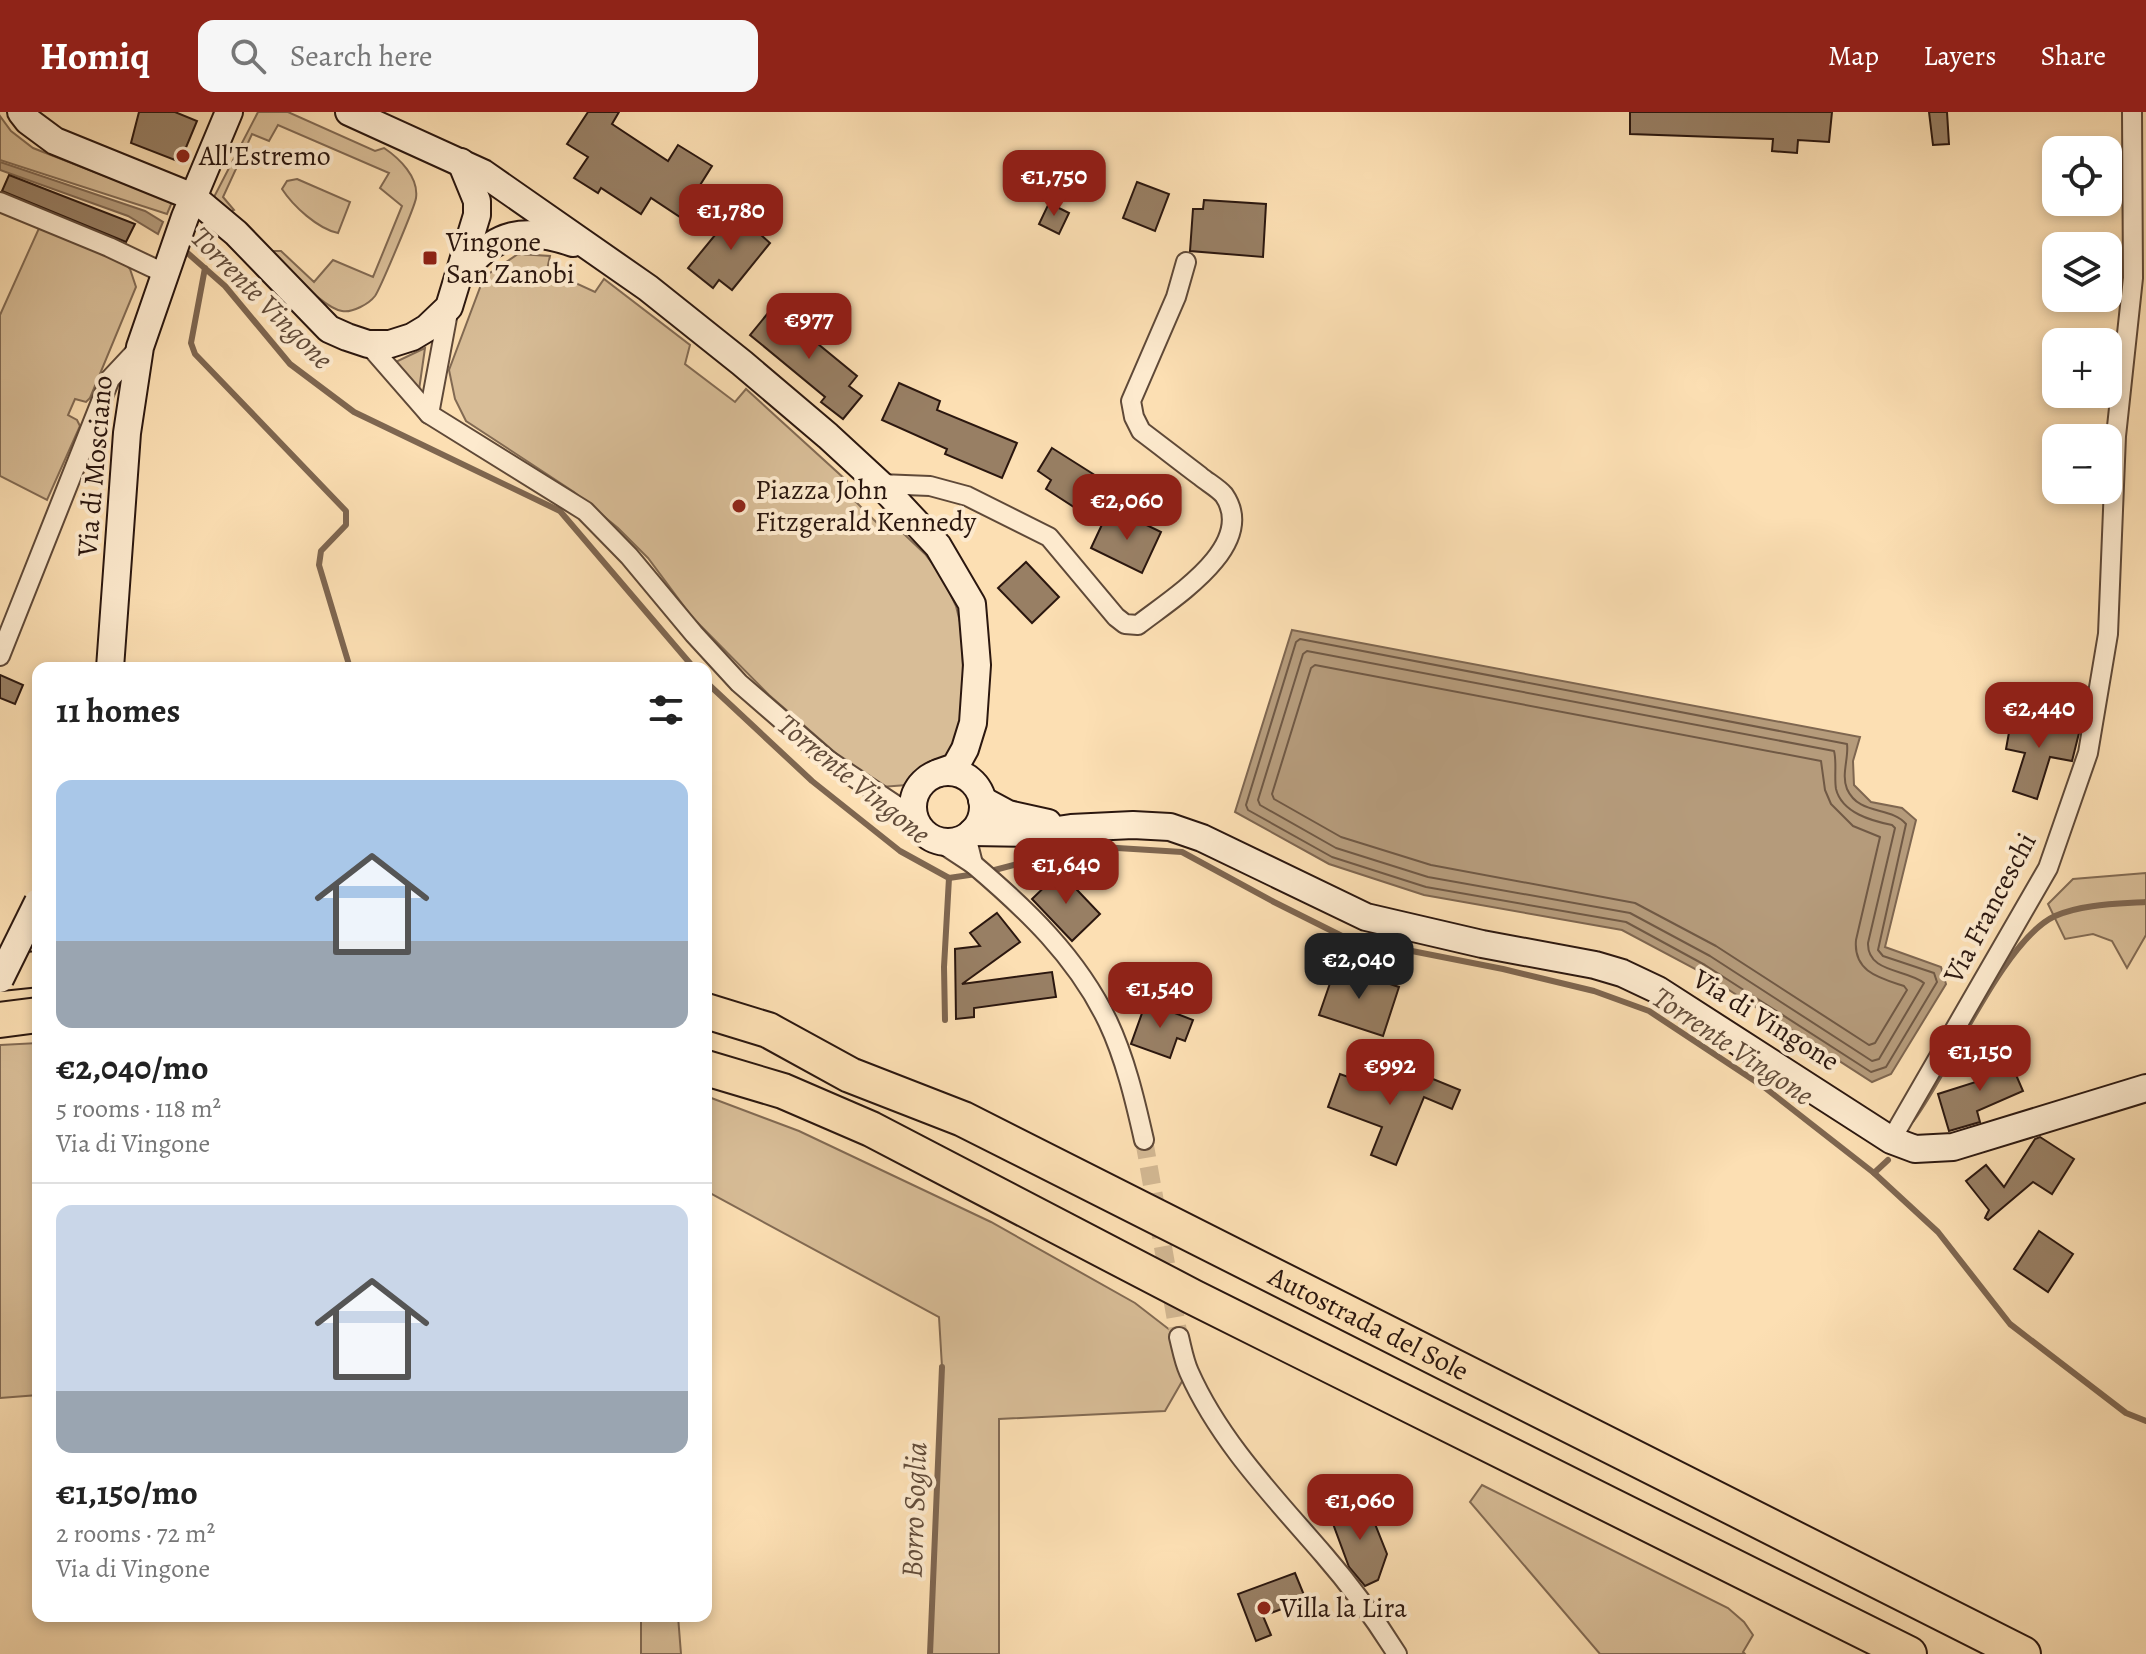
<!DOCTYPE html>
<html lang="en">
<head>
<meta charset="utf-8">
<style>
  body { margin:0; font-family:Alegreya,serif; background:#f6f6f6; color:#222; height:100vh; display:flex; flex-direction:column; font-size:30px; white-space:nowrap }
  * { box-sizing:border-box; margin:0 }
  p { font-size:26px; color:#767676 }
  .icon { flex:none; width:44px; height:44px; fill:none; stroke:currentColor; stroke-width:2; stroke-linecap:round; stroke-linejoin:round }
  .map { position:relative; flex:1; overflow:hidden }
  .sheet { position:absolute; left:32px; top:550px; width:680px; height:960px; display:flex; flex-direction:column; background:#fff; border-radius:16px; box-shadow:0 4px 12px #0003 }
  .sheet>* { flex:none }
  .tools { position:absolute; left:2042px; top:24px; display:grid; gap:16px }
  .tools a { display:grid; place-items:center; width:80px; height:80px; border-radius:16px; background:#fff; box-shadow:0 4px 12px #0003; font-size:40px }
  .price { position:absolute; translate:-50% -68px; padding:0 18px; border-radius:16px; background:#8f2418; color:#fff; font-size:26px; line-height:52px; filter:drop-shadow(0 2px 4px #0008) }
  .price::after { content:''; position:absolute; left:50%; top:48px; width:24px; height:18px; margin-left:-12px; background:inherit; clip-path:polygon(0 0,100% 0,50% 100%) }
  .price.current { background:#222; color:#fff }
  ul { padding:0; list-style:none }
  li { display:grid; align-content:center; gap:16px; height:424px; padding:0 24px }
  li+li { border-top:2px solid #e0e0e0 }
  li span { display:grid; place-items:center; height:248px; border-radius:16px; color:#555 }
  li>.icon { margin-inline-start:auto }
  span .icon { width:144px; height:144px; fill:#fffc; stroke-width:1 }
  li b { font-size:34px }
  h2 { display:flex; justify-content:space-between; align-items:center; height:96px; padding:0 24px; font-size:34px }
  header { display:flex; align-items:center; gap:48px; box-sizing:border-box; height:112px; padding:0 40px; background:#8f2418; color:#fff }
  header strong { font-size:38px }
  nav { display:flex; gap:44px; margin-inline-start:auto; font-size:28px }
  .search { width:560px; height:72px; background:#f6f6f6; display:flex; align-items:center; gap:20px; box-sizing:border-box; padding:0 28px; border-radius:16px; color:#767676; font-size:30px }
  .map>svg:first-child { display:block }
  .green { fill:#d8bd97; stroke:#826a53; stroke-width:2 }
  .water { fill:#b59b7b; stroke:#7e6650; stroke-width:2 }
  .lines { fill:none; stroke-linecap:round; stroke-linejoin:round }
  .shore { stroke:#705945; stroke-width:2 }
  .stream { stroke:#7e6650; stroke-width:6 }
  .building { fill:#987f64; stroke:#2b170f; stroke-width:2 }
  .street-tunnel { stroke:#d2b792; stroke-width:18; stroke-dasharray:18 9; stroke-linecap:butt }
  .street-casing { stroke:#5f4938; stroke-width:22 }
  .secondary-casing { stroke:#2b170f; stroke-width:30 }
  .highway-casing { stroke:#2b170f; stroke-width:38 }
  .street { stroke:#fdeace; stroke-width:18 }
  .secondary { stroke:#fdeace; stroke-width:26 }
  .highway { stroke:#fcdfb3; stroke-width:34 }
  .secondary-bridge-casing { stroke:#2b170f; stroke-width:30; stroke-linecap:butt }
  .secondary-bridge { stroke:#fdeace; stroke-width:26 }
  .poi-dot { fill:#8f2418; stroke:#fdeace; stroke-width:3 }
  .labels { text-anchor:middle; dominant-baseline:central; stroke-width:8; stroke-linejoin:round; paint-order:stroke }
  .poi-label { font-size:28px; fill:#2b170f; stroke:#fdeace; text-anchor:start }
  .street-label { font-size:28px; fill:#2b170f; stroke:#fdeace }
  .water-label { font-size:30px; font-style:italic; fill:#624c3a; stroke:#fdeace }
</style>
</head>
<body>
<header>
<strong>Homiq</strong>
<div class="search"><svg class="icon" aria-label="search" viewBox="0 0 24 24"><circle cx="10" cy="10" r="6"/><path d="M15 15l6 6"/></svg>Search here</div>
<nav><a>Map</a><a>Layers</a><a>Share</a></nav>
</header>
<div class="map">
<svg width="2146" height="1542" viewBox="0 0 2146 1542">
  <rect width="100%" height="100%" fill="#fcdfb3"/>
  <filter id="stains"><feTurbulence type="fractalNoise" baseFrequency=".0025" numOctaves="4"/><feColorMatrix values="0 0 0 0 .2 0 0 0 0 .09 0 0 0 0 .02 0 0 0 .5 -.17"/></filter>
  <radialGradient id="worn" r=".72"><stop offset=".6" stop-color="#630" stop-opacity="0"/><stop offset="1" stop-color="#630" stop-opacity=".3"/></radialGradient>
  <!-- green -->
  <g class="green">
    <path d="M258 0H288L375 39 384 36C399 46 419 65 416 86 415 94 380 177 375 184 369 192 352 201 342 199 323 196 290 158 274 145V139H281L314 170 333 148 373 165 402 94 380 76 389 61 278 13 269 29 252 22 223 85 234 98 230 100 214 85Z"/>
    <polygon points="0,4 11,19 33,36 172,90 167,102 0,48"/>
    <path d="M297 67 350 90 338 121C318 117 293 94 282 77L287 69Z"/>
    <polygon points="40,114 123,150 130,157 136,175 90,286 86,290 75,287 68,303 77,308 80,314 47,388 0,364 0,203"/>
    <polygon points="518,142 550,144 547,158 595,180 604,167 690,233 685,252 735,290 746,277 847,369 842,376 877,411 885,404 925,442 942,464 956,494 962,518 964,602 956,640 947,648 921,657 907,673 881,675 846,650 769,583 692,505 648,446 618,416 574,380 466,309 455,287 449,258 484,165"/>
    <polygon points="425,236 418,285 385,255"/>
    <polygon points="2146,761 2146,823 2127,856 2112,829 2093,822 2065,827 2048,792 2073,767"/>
    <polygon points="38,931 38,1283 0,1286 0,933"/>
    <polygon points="706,984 799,1019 991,1110 1135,1191 1179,1225 1188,1259 1165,1299 999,1307 999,1542 930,1542 942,1255 939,1205 706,1079"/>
    <polygon points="1482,1373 1728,1496 1744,1510 1753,1523 1743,1540 1745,1542 1600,1542 1470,1390"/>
    <polygon points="641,1504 678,1504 681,1542 641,1542"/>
  </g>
  <!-- water -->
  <g class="water">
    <polygon points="0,50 145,99 163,110 158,122 128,104 0,58"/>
    <polygon points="1292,518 1860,625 1853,649 1854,673 1871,690 1902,696 1916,708 1885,835 1941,855 1946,872 1891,962 1872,970 1701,860 1622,818 1424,783 1329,752 1235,700"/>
  </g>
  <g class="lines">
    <!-- shore -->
    <g class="shore">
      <path d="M1300 527 1847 632C1849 645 1841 663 1847 677 1859 704 1891 694 1906 712L1878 838 1883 844 1934 861 1937 870 1886 955 1871 960 1705 853 1626 810 1426 775 1332 745 1248 698 1246 693 1296 530Z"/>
      <path d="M1307 539 1834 639C1837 650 1834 665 1836 677 1842 701 1872 709 1892 713L1895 716 1868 831C1867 861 1907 857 1924 871L1879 947 1872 949 1710 844 1630 801 1428 765 1336 736 1260 693 1258 688 1303 542Z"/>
      <path d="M1315 553 1821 649 1825 678 1831 692 1853 714 1880 725 1856 828C1853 860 1880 866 1904 874L1907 878 1875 931 1869 933 1716 834 1635 791 1431 753 1341 725 1274 687 1272 682 1311 556Z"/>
    </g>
    <!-- stream -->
    <g class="stream">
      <polyline points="183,137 225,174 290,252 354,300 560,399 694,556"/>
      <polyline points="205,156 191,231 195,242 346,399 346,413 321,439 319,453 350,556"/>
      <polyline points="706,570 812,669 900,739 949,766 976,762"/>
      <polyline points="987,760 1085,734 1182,740 1274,790 1346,826 1503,857 1594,879 1649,899 1764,975 1874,1061 1938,1120 2010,1212 2126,1301 2146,1309"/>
      <polyline points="945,908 944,855 949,766"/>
      <path d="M1912 1008C1949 959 2003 828 2055 804 2082 792 2117 792 2146 790"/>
      <polyline points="1874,1061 1888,1048"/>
      <polyline points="930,1542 942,1255"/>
    </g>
  </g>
  <!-- building -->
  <g class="building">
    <polygon points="139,0 175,0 197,9 180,50 131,31"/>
    <polygon points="588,0 619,0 612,12 668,49 678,33 712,54 680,105 651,86 641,102 601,76 598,81 574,66 588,45 567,32"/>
    <polygon points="1630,0 1832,0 1829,30 1798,28 1797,41 1772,39 1773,27 1630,22"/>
    <polygon points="1929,0 1947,0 1949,32 1933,33"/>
    <polygon points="9,63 135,112 126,130 2,79"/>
    <polygon points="1137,70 1169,82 1155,119 1123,106"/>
    <polygon points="1204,88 1266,92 1263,145 1190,139 1193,97 1203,97"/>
    <polygon points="1049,91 1069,101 1059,122 1039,112"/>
    <polygon points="734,100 747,110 752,104 767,116 761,123 770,131 732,178 719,168 713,176 688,156"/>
    <polygon points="773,195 857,264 849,274 862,284 843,307 821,290 825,285 750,223"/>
    <polygon points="899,271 940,289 937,298 1017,331 1002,366 945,342 947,337 882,308"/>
    <polygon points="1052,336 1101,367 1080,399 1046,377 1051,368 1038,359"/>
    <polygon points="1126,403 1161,420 1142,461 1091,436 1106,404 1121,412"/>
    <polygon points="1026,450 1059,485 1032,511 998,476"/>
    <polygon points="0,563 23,573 15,592 0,586"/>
    <polygon points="2012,604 2080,617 2072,649 2050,645 2037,687 2013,679 2025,641 2006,637"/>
    <polygon points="1060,760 1100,802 1072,829 1032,787"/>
    <polygon points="997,801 1020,830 962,872 1052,860 1056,885 974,896 974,905 956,907 955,837 980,834 970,821"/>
    <polygon points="1336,854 1399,875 1383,924 1319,903"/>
    <polygon points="1146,890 1193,908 1185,929 1177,926 1170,946 1131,932"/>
    <polygon points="2007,942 2023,979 1977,999 1980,1010 1949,1019 1938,982 1979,969 1973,957"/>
    <polygon points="1406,956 1460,978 1452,997 1424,985 1396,1053 1371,1043 1382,1015 1328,995 1340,962 1396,982"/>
    <polygon points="2040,1025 2074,1047 2052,1082 2033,1070 1988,1108 1985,1106 1989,1098 1966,1069 1986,1053 2004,1075 2035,1027"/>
    <polygon points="2039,1119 2073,1142 2048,1180 2014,1157"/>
    <polygon points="1367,1392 1387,1442 1378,1468 1365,1474 1349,1455 1329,1401"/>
    <polygon points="1295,1461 1306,1488 1263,1504 1271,1523 1256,1529 1238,1482"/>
  </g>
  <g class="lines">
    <!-- street-tunnel -->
    <polyline class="street-tunnel" points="1144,1028 1179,1225"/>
    <defs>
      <g id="street">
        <polyline points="0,90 109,135 164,161"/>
        <polyline points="368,232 429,302 585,399 629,444 694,522 739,571 828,648 897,694 912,697"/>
        <polyline points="429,302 449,195"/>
        <path d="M880 372 930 374 967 384 1049 425 1116 505 1125 512 1138 513C1171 487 1259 434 1224 383 1218 376 1207 370 1200 364 1180 349 1161 334 1141 319L1134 305 1131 289 1176 185 1186 150"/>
        <polyline points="0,544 110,267 139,236"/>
        <polyline points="935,727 973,752 966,724"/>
        <path d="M973 752C1026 797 1077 845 1108 910 1125 946 1135 988 1144 1028"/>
        <polyline points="1891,1028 2048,756 2088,641 2108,522 2116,324 2133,166 2132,0"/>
        <path d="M1179 1225C1182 1237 1184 1249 1189 1260 1220 1330 1275 1386 1324 1443 1351 1474 1375 1507 1397 1542"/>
      </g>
      <g id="secondary">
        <polyline points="21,0 28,9 55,29 193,85 236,121 329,217 347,225 368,232 390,232 412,225 427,216 449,195 477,103 477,89 461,50"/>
        <polyline points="349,0 483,61 648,176 742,251 828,324 880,372 938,434 972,492 977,553 973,611 965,637 955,655 938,661"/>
        <path d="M463 160C495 120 525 114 573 131"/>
        <polyline points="110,556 127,321 140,235 185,105 229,0"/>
        <circle cx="948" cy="695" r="35"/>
        <polyline points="982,688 1008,702 1048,711"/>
        <polyline points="972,720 1037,721 1071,716 1133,713 1170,715 1202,726 1366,805 1482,832 1595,853 1622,861 1658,878 1891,1028 1915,1037 1953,1035 2146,976"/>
      </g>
      <g id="highway">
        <polyline points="0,861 38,857"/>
        <path id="s1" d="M706 899 768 918 850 963 963 1007 2023 1542"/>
        <polyline points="0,908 38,903"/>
        <polyline points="706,956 783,979 871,1017 1193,1185 1909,1542"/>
      </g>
    </defs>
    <!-- street casing -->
    <use href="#street" class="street-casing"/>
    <!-- secondary casing -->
    <use href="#secondary" class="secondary-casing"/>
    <!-- highway casing -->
    <use href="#highway" class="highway-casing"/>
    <!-- street -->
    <use href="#street" class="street"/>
    <!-- secondary -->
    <use href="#secondary" class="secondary"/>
    <!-- highway -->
    <use href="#highway" class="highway"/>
    <defs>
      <polyline id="secondary-bridge" points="0,867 38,790"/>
    </defs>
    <!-- secondary-bridge casing -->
    <use href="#secondary-bridge" class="secondary-bridge-casing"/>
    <!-- secondary-bridge -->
    <use href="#secondary-bridge" class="secondary-bridge"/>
  </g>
  <!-- markers -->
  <g class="poi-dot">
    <circle cx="183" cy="44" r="8"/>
    <rect x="422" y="138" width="16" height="16" rx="4"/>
    <circle cx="739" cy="394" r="8"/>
    <circle cx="1264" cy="1496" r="8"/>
  </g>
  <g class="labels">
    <!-- poi labels -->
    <g class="poi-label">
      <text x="199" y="44">All'Estremo</text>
      <text x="446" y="130">Vingone<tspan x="446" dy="32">San Zanobi</tspan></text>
      <text x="755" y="378">Piazza John<tspan x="755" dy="32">Fitzgerald Kennedy</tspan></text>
      <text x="1280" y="1496">Villa la Lira</text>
    </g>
    <!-- street labels -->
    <g class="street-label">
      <text transform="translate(95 354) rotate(-85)">Via di Mosciano</text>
      <text transform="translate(1990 796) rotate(-62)">Via Franceschi</text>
      <text transform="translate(1766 908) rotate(32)">Via di Vingone</text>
      <text stroke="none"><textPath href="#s1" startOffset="734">Autostrada del Sole</textPath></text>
    </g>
    <!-- water labels -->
    <g class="water-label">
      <text transform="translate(262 186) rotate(45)">Torrente Vingone</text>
      <text transform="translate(854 667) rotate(39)">Torrente Vingone</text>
      <text transform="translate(1733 934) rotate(34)">Torrente Vingone</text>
      <text transform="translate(914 1398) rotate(-88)">Borro Soglia</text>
    </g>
  </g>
  <rect width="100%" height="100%" filter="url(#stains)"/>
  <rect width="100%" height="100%" fill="url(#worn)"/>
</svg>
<div class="tools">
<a><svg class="icon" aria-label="locate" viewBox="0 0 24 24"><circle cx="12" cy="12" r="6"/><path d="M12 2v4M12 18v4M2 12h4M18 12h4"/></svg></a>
<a><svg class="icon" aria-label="layers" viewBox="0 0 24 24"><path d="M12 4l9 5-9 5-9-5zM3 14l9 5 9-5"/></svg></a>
<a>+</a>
<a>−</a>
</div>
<b class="price" style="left:1054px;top:106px">€1,750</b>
<b class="price" style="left:731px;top:140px">€1,780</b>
<b class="price" style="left:809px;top:249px">€977</b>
<b class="price" style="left:1127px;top:430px">€2,060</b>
<b class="price" style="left:2039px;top:638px">€2,440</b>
<b class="price" style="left:1066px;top:794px">€1,640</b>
<b class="price current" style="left:1359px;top:889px">€2,040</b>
<b class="price" style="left:1160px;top:918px">€1,540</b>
<b class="price" style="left:1980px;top:981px">€1,150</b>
<b class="price" style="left:1390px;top:995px">€992</b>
<b class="price" style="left:1360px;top:1430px">€1,060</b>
<section class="sheet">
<h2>11 homes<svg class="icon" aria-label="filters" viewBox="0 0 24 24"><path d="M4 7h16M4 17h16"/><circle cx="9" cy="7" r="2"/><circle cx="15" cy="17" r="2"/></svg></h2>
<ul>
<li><span style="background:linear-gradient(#a9c7e8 65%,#9aa5b1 0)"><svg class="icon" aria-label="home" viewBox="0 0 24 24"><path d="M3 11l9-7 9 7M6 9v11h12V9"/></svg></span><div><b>€2,040/mo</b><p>5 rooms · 118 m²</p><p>Via di Vingone</p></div></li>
<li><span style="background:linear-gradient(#c9d6e8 75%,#9aa5b1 0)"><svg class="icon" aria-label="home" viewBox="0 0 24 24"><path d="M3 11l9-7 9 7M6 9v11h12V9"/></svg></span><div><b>€1,150/mo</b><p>2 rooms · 72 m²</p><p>Via di Vingone</p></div></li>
</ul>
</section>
</div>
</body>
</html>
